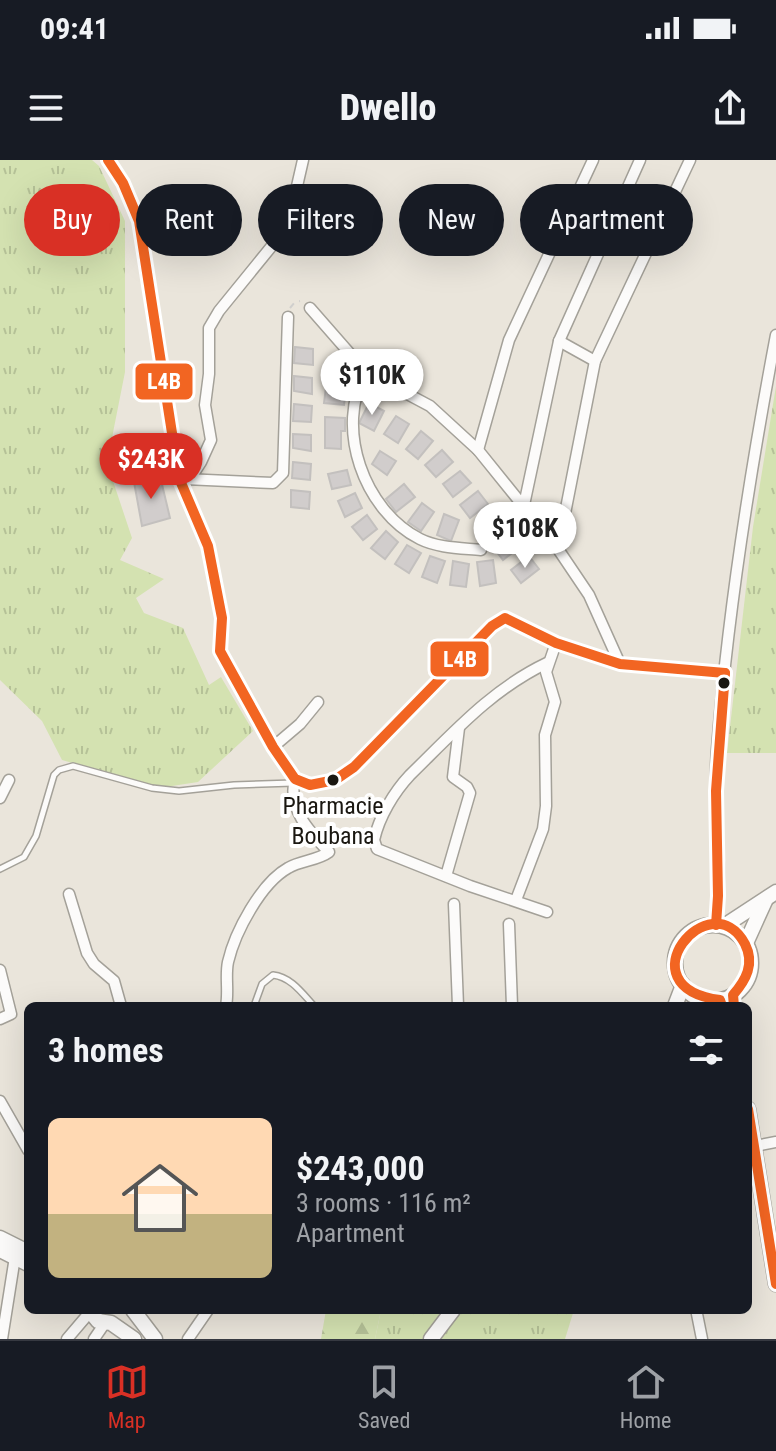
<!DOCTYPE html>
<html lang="en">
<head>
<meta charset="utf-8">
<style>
  body { margin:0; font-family:"Roboto Condensed",sans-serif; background:#20242c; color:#f1f3f6; height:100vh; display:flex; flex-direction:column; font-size:30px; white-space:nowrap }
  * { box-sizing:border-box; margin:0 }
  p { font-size:26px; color:#9ea1a6 }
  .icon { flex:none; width:44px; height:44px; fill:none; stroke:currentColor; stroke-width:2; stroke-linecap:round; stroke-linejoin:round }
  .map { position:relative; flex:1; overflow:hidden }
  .sheet { position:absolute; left:24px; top:842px; width:728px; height:312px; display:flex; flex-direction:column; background:#171b24; border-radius:12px; box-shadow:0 8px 32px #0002 }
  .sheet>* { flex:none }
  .top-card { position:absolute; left:24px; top:24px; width:728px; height:72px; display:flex; gap:16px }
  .price { position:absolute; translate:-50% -68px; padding:0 18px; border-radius:28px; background:#fff; color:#222; font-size:26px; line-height:52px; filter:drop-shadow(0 2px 4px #0008) }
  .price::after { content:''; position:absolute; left:50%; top:48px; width:24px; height:18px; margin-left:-12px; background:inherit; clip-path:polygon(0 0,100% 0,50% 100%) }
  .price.on { background:#d93025; color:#fff }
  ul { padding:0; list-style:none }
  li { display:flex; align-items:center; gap:24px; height:200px; padding:0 24px }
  li span { display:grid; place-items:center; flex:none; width:224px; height:160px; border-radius:12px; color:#555 }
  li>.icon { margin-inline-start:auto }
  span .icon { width:96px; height:96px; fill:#fffc; stroke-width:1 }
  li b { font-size:34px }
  h2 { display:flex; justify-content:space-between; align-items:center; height:96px; padding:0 24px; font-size:34px }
  .pill { padding:0 28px; border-radius:36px; background:#171b24; box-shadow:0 8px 32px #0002; font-size:28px; line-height:72px }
  .pill.on { background:#d93025; color:#fff }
  .status { display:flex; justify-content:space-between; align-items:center; height:56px; padding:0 40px; background:#171b24; direction:ltr }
  .status svg { height:22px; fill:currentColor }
  header { display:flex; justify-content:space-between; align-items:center; height:104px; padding:0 24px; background:#171b24; font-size:36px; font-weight:800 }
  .menu { display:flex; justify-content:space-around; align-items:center; height:112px; border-top:2px solid #363941; background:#171b24; font-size:22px; color:#9ea1a6 }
  .menu a { display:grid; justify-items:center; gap:4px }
  .menu .on { color:#d93025 }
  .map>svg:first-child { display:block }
  .grass { fill:url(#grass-tufts) }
  .forest { fill:url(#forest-firs) }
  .building { fill:#d1cdcc; stroke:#c3c0be; stroke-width:2 }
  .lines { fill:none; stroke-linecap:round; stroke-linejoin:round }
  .lane-casing { stroke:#a4a199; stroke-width:8 }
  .street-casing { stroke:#a4a199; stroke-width:13 }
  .secondary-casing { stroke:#a4a199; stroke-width:17 }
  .path { stroke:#d0cfcd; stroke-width:2; stroke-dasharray:6 6; stroke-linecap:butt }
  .lane { stroke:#fcfbfa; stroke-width:5 }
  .street { stroke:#fcfbfa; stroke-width:10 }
  .secondary { stroke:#fcfbfa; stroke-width:14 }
  .bus-1-casing { stroke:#fff; stroke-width:16 }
  .bus-1 { stroke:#f26522; stroke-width:10 }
  .bus-dot { fill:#1a1711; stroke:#fff; stroke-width:3 }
  .labels { text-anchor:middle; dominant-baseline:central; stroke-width:8; stroke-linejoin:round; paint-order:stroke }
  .bus-label { font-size:24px; fill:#1a1711; stroke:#fff }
  .line-badge { stroke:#fff; stroke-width:3 }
  .badge-label { font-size:22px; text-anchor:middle; font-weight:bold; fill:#fff }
</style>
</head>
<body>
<div class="status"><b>09:41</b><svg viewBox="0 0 49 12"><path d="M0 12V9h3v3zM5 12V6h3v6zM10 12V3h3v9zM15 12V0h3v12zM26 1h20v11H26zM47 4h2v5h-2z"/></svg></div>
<header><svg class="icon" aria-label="menu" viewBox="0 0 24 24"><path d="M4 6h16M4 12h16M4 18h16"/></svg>Dwello<svg class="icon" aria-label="share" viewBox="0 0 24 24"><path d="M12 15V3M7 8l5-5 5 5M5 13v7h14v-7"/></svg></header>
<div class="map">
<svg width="776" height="1179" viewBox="0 0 776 1179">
  <defs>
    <pattern id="grass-tufts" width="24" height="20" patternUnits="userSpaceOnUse" patternTransform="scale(2)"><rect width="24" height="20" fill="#d4e2b1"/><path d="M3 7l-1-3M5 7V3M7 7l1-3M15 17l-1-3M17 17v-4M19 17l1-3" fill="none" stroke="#b5c197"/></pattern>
    <pattern id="forest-firs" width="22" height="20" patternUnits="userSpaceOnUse" patternTransform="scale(2)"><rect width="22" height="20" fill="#d4e2b1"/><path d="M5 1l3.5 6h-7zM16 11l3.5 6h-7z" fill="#b5c197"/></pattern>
  </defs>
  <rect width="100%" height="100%" fill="#eae5db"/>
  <!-- grass -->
  <g class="grass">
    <polygon points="0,0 92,0 99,6 125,61 125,212 107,303 132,378 120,400 164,419 136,438 144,453 183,468 209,525 221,517 253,571 198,622 159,628 62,600 42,561 0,520"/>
    <polygon points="776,226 776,593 727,593 753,367"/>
    <polygon points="381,1150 574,1150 565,1179 375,1179"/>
  </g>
  <!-- forest -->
  <polygon class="forest" points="326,1150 381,1150 375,1179 321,1179"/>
  <!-- building -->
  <g class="building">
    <polygon points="295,187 313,189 313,205 294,203"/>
    <polygon points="294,216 312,218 312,234 294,231"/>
    <polygon points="326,227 346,229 344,245 324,243"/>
    <polygon points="369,243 384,251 374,271 359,263"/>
    <polygon points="294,244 312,246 311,262 293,261"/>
    <polygon points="396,256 409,264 398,283 384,274"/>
    <polygon points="325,257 345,258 345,271 341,271 341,289 325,288"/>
    <polygon points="421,271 433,281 418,299 406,289"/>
    <polygon points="293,274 311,275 311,291 293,288"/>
    <polygon points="442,290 453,302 436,317 425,305"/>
    <polygon points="380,291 396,301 387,315 372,304"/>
    <polygon points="293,302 311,304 310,320 292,318"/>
    <polygon points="347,310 351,325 332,329 328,314"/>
    <polygon points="460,311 471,323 453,337 443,324"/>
    <polygon points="160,316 170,358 142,366 134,322"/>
    <polygon points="404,324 415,337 396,352 386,339"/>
    <polygon points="291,330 310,332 309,349 291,347"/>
    <polygon points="478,331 488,344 470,358 460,345"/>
    <polygon points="355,333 362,348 345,357 338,341"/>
    <polygon points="422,343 434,352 421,371 408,362"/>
    <polygon points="494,352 504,365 486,379 476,366"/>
    <polygon points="444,354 459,360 451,381 437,375"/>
    <polygon points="367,355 377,369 363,380 352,367"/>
    <polygon points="386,371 398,382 385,399 371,388"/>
    <polygon points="511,373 521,386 503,400 493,387"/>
    <polygon points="407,385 421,393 409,413 395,404"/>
    <polygon points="430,396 445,401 437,423 422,417"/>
    <polygon points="529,396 539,409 521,423 511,410"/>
    <polygon points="493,400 496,423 480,426 477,402"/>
    <polygon points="453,401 469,404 466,427 450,425"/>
  </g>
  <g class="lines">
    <defs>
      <g id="lane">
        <polyline points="0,709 24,697 36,676 54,615 59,610 73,606 152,628 179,631 234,625 293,623"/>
        <path d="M254 846 262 824 273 815C291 817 302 833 314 846"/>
      </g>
      <g id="street">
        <polyline points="108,0 123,23 139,61 179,318 208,386 222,458 220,491 273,587 295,619 310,625 335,620 354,607 492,466 505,458 556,483 620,504 725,513"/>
        <polyline points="310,148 366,212 430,246 478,290 558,389 589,435 620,504"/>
        <polyline points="559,181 595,201"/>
        <path d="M366 212C334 267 364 351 420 379 438 388 461 388 481 390"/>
        <polyline points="478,290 509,180 593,0"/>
        <polyline points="185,319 273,323 283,313 288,157"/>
        <polyline points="190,319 201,302 211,280 205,245 209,214 209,168 219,151 284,71 292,48 303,0"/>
        <polyline points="524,345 559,181 640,0"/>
        <polyline points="558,389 595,201 690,0"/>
        <polyline points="273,587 300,564 318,542"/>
        <polyline points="0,638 9,620"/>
        <polyline points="446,716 470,633 467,627 453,617 459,568"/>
        <polyline points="69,734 87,793 94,804 114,821 121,846"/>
        <polyline points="516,740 543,669 546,646 545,575 555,542 546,512 556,483"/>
        <polyline points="454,744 458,846"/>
        <path d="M547 752 470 726 377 689 374 680C379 657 394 632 410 615 453 573 492 529 547 503"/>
        <polyline points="509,764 512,846"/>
        <path d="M716 765C724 707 712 648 717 589 728 450 750 312 776 175"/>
        <polyline points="0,810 11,854 0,859"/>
        <path d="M226 846C229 832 225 816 228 802 235 772 261 723 288 708 301 700 317 701 329 692 310 672 287 649 295 619"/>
        <polyline points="0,941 28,990"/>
        <polyline points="755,986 776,982"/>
        <polyline points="697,1154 702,1179"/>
        <polyline points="2,1179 15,1097"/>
        <polyline points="67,1179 90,1152"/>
        <polyline points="94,1179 105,1163"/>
        <polyline points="188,1179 208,1150"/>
      </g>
      <g id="secondary">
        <circle cx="713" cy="803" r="38"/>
        <polyline points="724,766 776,732"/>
        <polyline points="746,783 765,741"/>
        <polyline points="675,846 683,825"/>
        <polyline points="748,949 776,1124"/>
        <polyline points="0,1078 28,1092"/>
        <polyline points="0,1090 28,1104"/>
        <polyline points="89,1150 98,1161 111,1163 134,1179"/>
        <polyline points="133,1150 155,1179"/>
        <polyline points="431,1179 453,1150"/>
      </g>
    </defs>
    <!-- lane casing -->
    <use href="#lane" class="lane-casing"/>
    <!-- street casing -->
    <use href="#street" class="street-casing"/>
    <!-- secondary casing -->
    <use href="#secondary" class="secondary-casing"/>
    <!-- path -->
    <polyline class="path" points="290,148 295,142 300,141"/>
    <!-- lane -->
    <use href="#lane" class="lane"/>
    <!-- street -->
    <use href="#street" class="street"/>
    <!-- secondary -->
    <use href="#secondary" class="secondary"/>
    <defs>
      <g id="bus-1">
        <polyline points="108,0 123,23 139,61 179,318 208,386 222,458 220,491 273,587 295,619 310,625 335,620 354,607 492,466 505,458 556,483 620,504 725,513"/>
        <polyline points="716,765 718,736 716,631 725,513"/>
        <path d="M722 846 720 840C621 827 711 720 745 784 755 804 746 820 733 835L734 846"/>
        <polyline points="748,949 776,1124"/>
      </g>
    </defs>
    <!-- bus-1 casing -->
    <use href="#bus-1" class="bus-1-casing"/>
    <!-- bus-1 -->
    <use href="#bus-1" class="bus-1"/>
  </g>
  <!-- markers -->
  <g class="bus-dot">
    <circle cx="724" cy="523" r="7"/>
    <circle cx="333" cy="620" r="7"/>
  </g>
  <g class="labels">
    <!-- bus labels -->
    <g class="bus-label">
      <text x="333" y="646">Pharmacie<tspan x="333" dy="30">Boubana</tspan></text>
    </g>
  </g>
  <g class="line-badge">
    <rect x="134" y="202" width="60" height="39" rx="8" fill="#f26522"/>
    <rect x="429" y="480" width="61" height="38" rx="8" fill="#f26522"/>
  </g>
  <g class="badge-label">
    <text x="164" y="229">L4B</text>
    <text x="460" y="507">L4B</text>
  </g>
</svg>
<b class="price" style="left:372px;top:257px">$110K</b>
<b class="price on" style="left:151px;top:341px">$243K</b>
<b class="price" style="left:525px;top:410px">$108K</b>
<div class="top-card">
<a class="pill on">Buy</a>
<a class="pill">Rent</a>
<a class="pill">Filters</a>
<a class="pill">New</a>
<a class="pill">Apartment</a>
</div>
<section class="sheet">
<h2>3 homes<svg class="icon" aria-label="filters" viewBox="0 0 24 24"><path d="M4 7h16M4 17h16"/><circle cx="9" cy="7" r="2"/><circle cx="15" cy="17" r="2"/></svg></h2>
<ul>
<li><span style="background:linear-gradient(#ffd9b3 60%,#c2b280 0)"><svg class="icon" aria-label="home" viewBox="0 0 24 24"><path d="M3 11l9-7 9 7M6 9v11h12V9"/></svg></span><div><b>$243,000</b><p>3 rooms · 116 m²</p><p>Apartment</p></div></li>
</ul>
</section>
</div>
<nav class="menu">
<a class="on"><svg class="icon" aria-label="map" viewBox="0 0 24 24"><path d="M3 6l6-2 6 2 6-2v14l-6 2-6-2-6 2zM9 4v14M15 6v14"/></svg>Map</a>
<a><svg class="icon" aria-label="saved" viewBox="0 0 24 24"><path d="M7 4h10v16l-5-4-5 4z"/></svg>Saved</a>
<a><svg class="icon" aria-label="home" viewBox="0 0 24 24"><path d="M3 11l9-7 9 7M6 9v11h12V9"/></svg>Home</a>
</nav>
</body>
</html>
